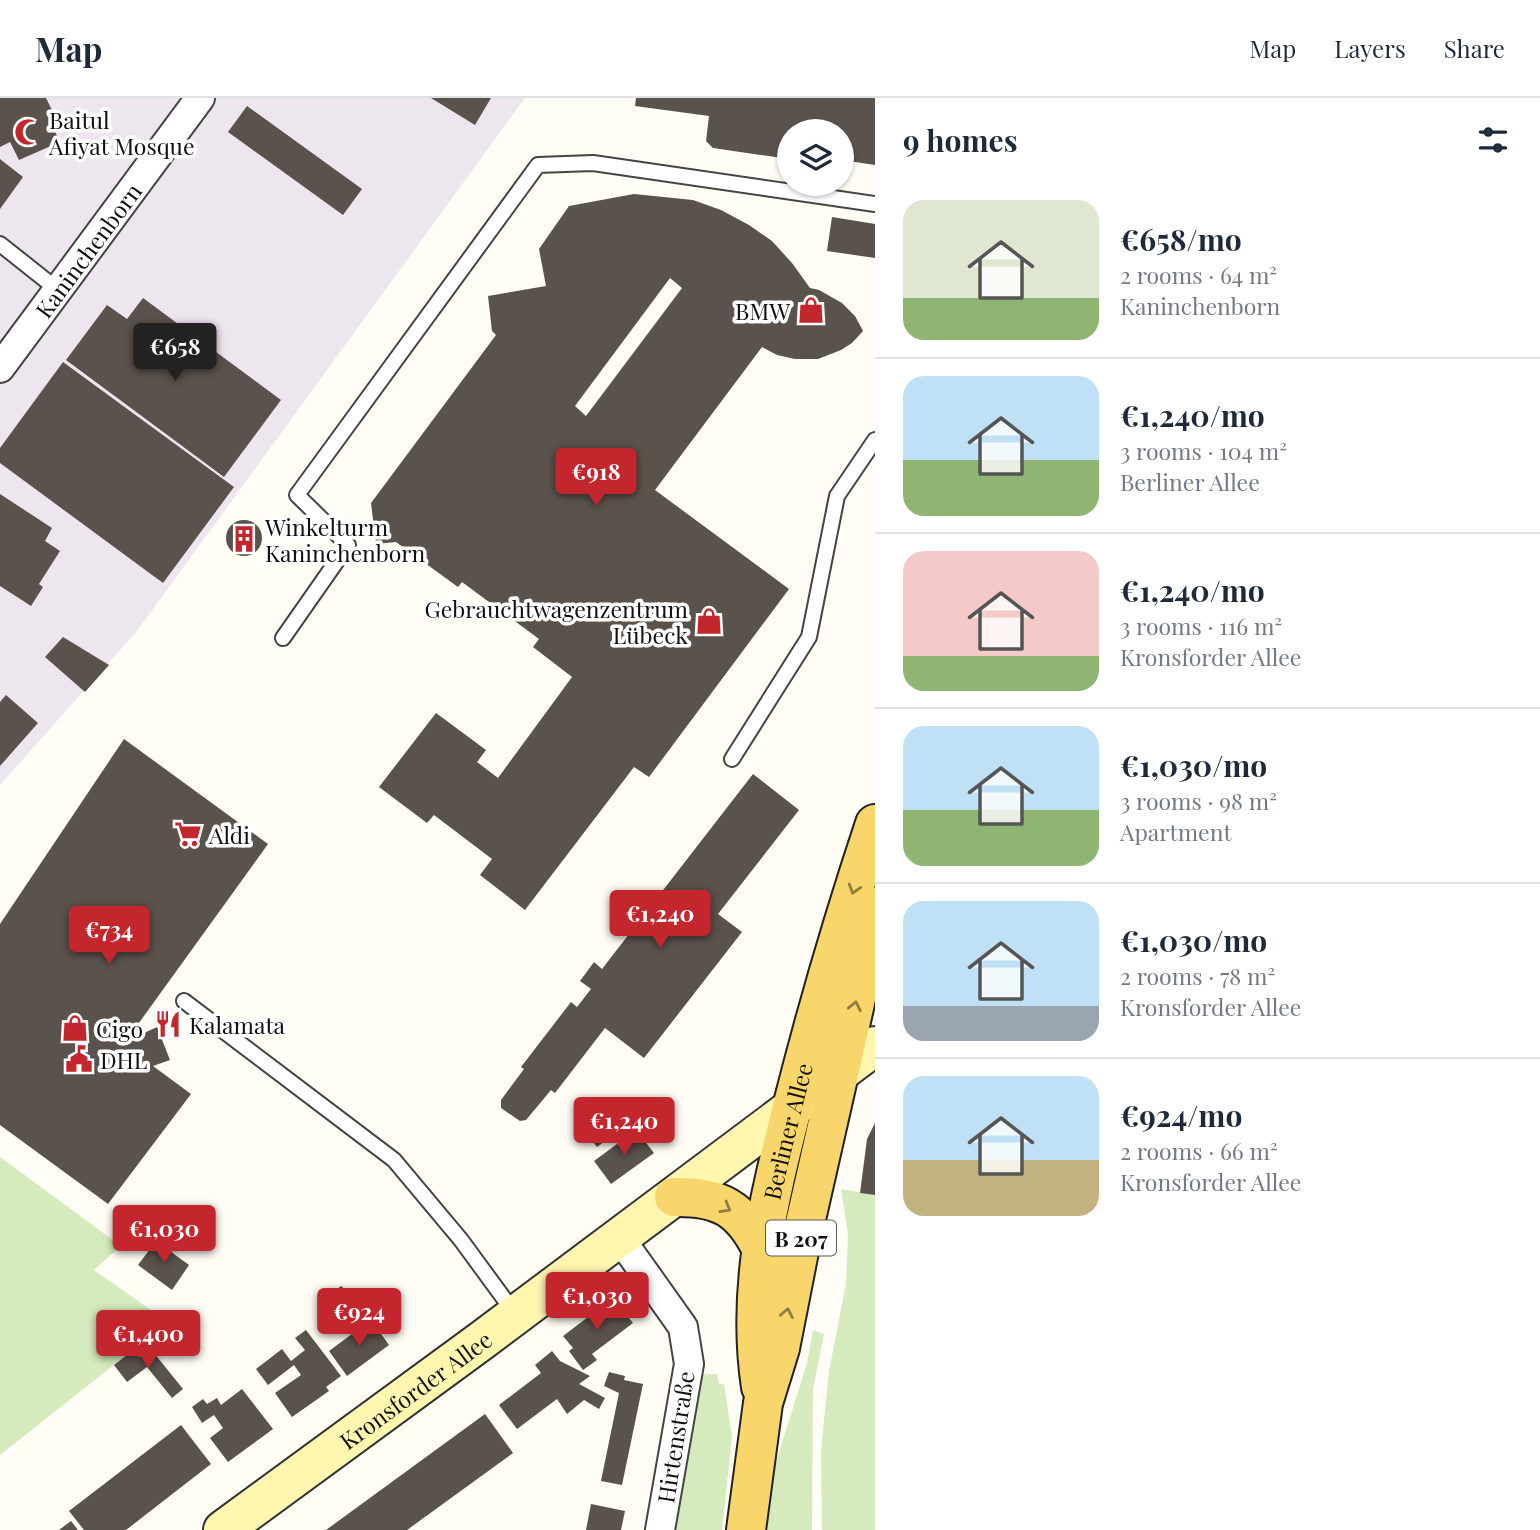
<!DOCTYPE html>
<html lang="en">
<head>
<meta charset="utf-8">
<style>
  body { margin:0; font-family:"Playfair Display",serif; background:#f6f6f7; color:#1f2937; height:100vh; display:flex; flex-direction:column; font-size:26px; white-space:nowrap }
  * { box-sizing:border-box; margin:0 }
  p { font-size:23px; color:#747a83 }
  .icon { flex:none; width:38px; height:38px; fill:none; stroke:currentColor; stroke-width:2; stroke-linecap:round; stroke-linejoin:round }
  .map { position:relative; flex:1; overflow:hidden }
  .sheet { display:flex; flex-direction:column; background:#fff; width:665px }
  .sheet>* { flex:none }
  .fabs { position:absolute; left:777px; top:21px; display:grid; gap:14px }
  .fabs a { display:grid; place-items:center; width:77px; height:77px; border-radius:50%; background:#fff; box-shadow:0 2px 5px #0004; font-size:35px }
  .price { position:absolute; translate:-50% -60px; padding:0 16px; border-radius:7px; background:#c4262e; color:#fff; font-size:23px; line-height:46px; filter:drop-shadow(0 2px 4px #0008) }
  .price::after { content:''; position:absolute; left:50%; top:42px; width:21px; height:16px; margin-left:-10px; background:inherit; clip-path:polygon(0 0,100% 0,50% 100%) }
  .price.selected { background:#222; color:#fff }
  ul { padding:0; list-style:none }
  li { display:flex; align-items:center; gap:21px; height:175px; padding:0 28px }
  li+li { border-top:2px solid #e0e1e3 }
  li span { display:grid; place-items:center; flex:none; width:196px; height:140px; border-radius:21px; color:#555 }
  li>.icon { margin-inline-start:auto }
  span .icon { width:84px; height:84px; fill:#fffc; stroke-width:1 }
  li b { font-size:30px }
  h2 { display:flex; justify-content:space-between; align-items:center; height:84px; padding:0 28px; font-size:30px }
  header { display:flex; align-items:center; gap:42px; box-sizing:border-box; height:98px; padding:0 35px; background:#fff; border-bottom:2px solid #e0e1e3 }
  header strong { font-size:33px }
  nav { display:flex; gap:38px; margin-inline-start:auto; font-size:24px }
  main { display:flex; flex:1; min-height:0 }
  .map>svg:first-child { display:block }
  .industrial { fill:#eee6ef }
  .green { fill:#d5ebbd }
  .building { fill:#5a524d; fill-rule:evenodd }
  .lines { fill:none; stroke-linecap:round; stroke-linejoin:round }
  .service-casing { stroke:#444; stroke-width:18 }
  .minor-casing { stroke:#444; stroke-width:32 }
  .secondary-casing { stroke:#333; stroke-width:42 }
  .primary-casing { stroke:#222; stroke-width:42 }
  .service { stroke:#fff; stroke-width:14 }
  .minor { stroke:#fff; stroke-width:28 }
  .secondary { stroke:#fff6b0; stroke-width:38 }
  .primary { stroke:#f9d66b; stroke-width:38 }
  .oneway { stroke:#917d42 }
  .labels { text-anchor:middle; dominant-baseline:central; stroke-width:7; stroke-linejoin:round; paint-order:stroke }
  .shield { fill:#fff; stroke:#585858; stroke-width:2 }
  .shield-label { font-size:21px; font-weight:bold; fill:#111 }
  .poi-label { font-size:23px; fill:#111; stroke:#fff; text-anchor:start }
  .street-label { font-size:23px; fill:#111; stroke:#fff }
</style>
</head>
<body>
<header>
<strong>Map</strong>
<nav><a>Map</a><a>Layers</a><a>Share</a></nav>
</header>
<main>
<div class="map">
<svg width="875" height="1432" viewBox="0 0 875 1432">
  <rect width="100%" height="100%" fill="#fffdf5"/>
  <!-- industrial -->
  <polygon class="industrial" points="0,0 525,0 137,533 0,687"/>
  <!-- green -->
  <g class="green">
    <polygon points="0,1059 121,1148 94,1172 168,1224 0,1357"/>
    <polygon points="841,1091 875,1097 875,1432 822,1432 821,1352 829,1273 846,1186 848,1137"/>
    <polygon points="813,1232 824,1236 813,1291 812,1432 764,1432 777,1361 807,1265"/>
    <polygon points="700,1276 717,1276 719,1286 724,1286 732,1339 722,1432 674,1432"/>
  </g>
  <!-- building -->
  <g class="building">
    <polygon points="0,0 46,0 57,22 51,25 60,44 19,62 10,44 0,49"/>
    <polygon points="431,0 491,0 475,27"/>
    <polygon points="636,0 875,0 875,67 842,62 842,33 789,33 789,61 713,50 706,43 709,18 635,8"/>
    <polygon points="247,8 362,91 343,117 228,34"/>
    <polygon points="0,61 23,79 0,111"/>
    <path d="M634 96 693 102 721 112 749 127 772 143 792 165 810 190 819 192 842 205 855 218 863 233 852 245 841 252 818 261H795L777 257 762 249 655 392 789 491 649 679 634 669 525 812 480 777 492 761 434 717 427 725 379 689 436 615 486 652 477 664 498 680 572 579 533 549 539 541 462 484 458 489 396 444 376 446 371 405 496 237 492 233 488 198 546 188 539 151 569 108ZM670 180 682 190 586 318 575 308Z"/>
    <polygon points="832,119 875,126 875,160 827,153"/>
    <polygon points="143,200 281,302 224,379 66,262 107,207 127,221"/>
    <polygon points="63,264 234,389 163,485 0,365 0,350"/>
    <polygon points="0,396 52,430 45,443 60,453 39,486 43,489 31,508 0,488"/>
    <circle cx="244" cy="440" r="18"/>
    <polygon points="63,539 109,567 85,594 45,559"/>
    <polygon points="6,597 38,625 0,668 0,604"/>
    <polygon points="124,641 268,746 136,929 144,935 157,929 170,962 153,968 191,996 108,1106 0,1027 0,826"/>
    <polygon points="753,676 799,712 718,816 742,834 644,960 605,930 555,995 551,992 526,1022 520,1023 501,1010 501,1002 524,971 521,969 571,904 577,909 591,891 580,883 594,864 602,871"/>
    <polygon points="601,999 624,1029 597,1049 588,1037 603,1026 589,1008"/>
    <polygon points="875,1025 875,1097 860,1095 867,1041"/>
    <polygon points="636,1032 654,1055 611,1086 594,1063"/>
    <polygon points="156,1143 189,1167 172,1192 138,1167"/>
    <polygon points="341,1188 369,1212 344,1230 322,1203"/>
    <polygon points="613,1200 633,1225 592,1256 597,1262 583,1272 569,1253 573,1250 563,1238"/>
    <polygon points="371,1222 389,1247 347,1278 329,1253"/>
    <polygon points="306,1232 341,1278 326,1289 329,1293 292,1319 275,1295 301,1277 294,1267 268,1287 256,1271 282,1251 291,1263 305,1252 295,1240"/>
    <polygon points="150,1250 183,1291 172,1300 147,1269 127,1284 114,1267 133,1252 139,1259"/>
    <polygon points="552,1253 560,1263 590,1278 579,1286 605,1300 599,1311 584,1302 567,1316 557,1301 517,1331 499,1307 541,1275 535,1267"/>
    <polygon points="609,1274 625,1278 624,1282 643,1286 622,1387 601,1383 619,1295 604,1288"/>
    <polygon points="242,1291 273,1331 228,1364 210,1340 223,1330 214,1317 202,1325 192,1309 203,1301 207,1306 217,1300 221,1307"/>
    <polygon points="485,1316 513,1355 407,1432 326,1432"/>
    <polygon points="181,1327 211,1366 126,1432 84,1432 69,1413"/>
    <polygon points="591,1406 625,1413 621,1432 586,1432"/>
    <polygon points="71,1423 78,1432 59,1432"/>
  </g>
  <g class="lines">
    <defs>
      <g id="service">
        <polyline points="0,146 58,192"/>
        <polyline points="283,540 348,447 297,397 538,67 593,65 875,106"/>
        <polyline points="732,661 809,539 837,398 875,342"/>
        <polyline points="184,903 394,1062 461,1142 516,1217"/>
      </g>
      <g id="minor">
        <path id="s1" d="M0 270 200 0"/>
        <polyline points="619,1139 683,1229 689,1266 660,1432"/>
      </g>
      <g id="secondary">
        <path id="s2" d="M223 1432 481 1243 875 948"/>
      </g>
      <g id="primary">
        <path d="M674 1099C719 1098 741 1110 761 1150"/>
        <path id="s3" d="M761 1289C746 1190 769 1101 793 1006 817 911 844 819 875 726"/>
        <polyline points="746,1432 763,1305 780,1250 801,1143 855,905 875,809"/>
      </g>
    </defs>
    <!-- service casing -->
    <use href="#service" class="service-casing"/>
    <!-- minor casing -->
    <use href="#minor" class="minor-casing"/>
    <!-- secondary casing -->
    <use href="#secondary" class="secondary-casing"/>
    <!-- primary casing -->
    <use href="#primary" class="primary-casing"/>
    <!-- service -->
    <use href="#service" class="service"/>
    <!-- minor -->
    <use href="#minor" class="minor"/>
    <!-- secondary -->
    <use href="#secondary" class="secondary"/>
    <!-- primary -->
    <use href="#primary" class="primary"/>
  </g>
  <!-- one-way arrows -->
  <defs><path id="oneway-chevron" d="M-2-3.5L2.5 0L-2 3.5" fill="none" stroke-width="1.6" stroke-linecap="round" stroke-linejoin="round" transform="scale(1.75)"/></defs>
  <g class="oneway">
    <use href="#oneway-chevron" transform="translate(854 791) rotate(107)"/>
    <use href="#oneway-chevron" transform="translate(855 908) rotate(-78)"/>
    <use href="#oneway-chevron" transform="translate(726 1110) rotate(30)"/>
    <use href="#oneway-chevron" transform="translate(787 1215) rotate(-79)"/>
  </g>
  <!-- icons -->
  <defs>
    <symbol id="mosque-bare" viewBox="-9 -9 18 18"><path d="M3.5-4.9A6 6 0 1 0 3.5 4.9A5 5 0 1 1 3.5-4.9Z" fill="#c4262e" stroke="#fff" stroke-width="2.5" paint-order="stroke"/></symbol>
    <symbol id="shop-bare" viewBox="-9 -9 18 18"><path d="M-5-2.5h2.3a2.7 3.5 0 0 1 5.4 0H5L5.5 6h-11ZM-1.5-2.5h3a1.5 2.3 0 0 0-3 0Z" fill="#c4262e" stroke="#fff" stroke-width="2.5" paint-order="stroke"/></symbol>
    <symbol id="building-bare" viewBox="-9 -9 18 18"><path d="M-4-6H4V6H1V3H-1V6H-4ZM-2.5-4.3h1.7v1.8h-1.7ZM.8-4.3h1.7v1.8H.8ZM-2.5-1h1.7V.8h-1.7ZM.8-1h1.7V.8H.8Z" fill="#c4262e" stroke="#fff" stroke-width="2.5" paint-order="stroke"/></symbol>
    <symbol id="supermarket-bare" viewBox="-9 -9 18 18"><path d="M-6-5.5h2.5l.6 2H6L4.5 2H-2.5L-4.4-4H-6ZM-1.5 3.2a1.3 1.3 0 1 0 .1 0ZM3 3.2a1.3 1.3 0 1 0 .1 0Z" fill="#c4262e" stroke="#fff" stroke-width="2.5" paint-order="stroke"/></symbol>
    <symbol id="restaurant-bare" viewBox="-9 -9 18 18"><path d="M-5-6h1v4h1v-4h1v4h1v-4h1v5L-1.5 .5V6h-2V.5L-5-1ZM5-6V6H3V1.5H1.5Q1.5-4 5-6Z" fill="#c4262e" stroke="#fff" stroke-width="2.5" paint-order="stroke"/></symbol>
    <symbol id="civic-bare" viewBox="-9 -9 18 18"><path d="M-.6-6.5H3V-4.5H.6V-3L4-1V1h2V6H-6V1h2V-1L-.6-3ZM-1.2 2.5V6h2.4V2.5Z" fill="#c4262e" stroke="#fff" stroke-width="2.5" paint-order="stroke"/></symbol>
  </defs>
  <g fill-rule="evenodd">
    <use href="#mosque-bare" x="9" y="15" width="38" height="38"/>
    <use href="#shop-bare" x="792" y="193" width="38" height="38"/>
    <use href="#building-bare" x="225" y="422" width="38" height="38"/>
    <use href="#shop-bare" x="690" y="504" width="38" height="38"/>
    <use href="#supermarket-bare" x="169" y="717" width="38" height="38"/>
    <use href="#restaurant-bare" x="149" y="907" width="38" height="38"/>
    <use href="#shop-bare" x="56" y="911" width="38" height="38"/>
    <use href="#civic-bare" x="60" y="942" width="38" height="38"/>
  </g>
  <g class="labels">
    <!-- shield labels -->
    <rect class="shield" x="766" y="1122.5" width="70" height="35" rx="5"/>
    <g class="shield-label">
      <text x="801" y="1140">B 207</text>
    </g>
    <!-- poi labels -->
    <g class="poi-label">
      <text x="49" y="21">Baitul<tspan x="49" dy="26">Afiyat Mosque</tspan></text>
      <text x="790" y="212" text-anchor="end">BMW</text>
      <text x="265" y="428">Winkelturm<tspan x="265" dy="26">Kaninchenborn</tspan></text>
      <text x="688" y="510" text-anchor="end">Gebrauchtwagenzentrum<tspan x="688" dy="26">Lübeck</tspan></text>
      <text x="209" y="736">Aldi</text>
      <text x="189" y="926">Kalamata</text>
      <text x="96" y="930">Cigo</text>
      <text x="100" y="961">DHL</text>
    </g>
    <!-- street labels -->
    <g class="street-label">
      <text stroke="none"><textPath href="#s1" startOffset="147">Kaninchenborn</textPath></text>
      <text stroke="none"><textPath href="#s3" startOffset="259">Berliner Allee</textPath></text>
      <text stroke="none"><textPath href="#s2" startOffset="238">Kronsforder Allee</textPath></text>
      <text transform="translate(675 1339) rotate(-81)">Hirtenstraße</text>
    </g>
  </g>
</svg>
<div class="fabs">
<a><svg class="icon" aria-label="layers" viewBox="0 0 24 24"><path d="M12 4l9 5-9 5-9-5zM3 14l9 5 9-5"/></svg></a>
</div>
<b class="price selected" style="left:175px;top:285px">€658</b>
<b class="price" style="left:596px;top:410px">€918</b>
<b class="price" style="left:660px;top:852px">€1,240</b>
<b class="price" style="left:109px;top:868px">€734</b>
<b class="price" style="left:624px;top:1059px">€1,240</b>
<b class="price" style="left:164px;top:1167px">€1,030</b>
<b class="price" style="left:597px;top:1234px">€1,030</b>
<b class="price" style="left:359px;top:1250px">€924</b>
<b class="price" style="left:148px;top:1272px">€1,400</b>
</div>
<section class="sheet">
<h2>9 homes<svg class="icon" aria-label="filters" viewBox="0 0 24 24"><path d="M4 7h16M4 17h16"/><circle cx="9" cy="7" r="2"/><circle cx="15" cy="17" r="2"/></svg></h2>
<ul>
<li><span style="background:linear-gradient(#dfe7d0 70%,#8fb573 0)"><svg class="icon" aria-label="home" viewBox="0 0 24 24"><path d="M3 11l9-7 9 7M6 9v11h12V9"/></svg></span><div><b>€658/mo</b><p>2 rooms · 64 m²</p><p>Kaninchenborn</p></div></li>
<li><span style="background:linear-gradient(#bfe0f5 60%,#8fb573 0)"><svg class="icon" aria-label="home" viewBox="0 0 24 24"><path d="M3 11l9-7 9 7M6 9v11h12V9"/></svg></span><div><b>€1,240/mo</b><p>3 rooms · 104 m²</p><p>Berliner Allee</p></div></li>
<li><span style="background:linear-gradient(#f6c9c9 75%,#8fb573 0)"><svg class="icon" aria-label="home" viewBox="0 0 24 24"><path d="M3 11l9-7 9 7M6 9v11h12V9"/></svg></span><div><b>€1,240/mo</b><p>3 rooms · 116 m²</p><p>Kronsforder Allee</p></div></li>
<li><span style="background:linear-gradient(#bfe0f5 60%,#8fb573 0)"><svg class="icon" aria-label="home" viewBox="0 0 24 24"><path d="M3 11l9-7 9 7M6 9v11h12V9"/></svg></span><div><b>€1,030/mo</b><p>3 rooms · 98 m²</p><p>Apartment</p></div></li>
<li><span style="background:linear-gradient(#bfe0f5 75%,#9aa5b1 0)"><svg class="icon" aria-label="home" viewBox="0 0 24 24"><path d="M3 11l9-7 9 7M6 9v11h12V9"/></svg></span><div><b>€1,030/mo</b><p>2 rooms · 78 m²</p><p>Kronsforder Allee</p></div></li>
<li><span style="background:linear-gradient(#bfe0f5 60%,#c2b280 0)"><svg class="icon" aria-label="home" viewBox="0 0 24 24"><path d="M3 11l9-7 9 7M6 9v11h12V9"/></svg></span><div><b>€924/mo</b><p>2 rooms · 66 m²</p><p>Kronsforder Allee</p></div></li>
</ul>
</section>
</main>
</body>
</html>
